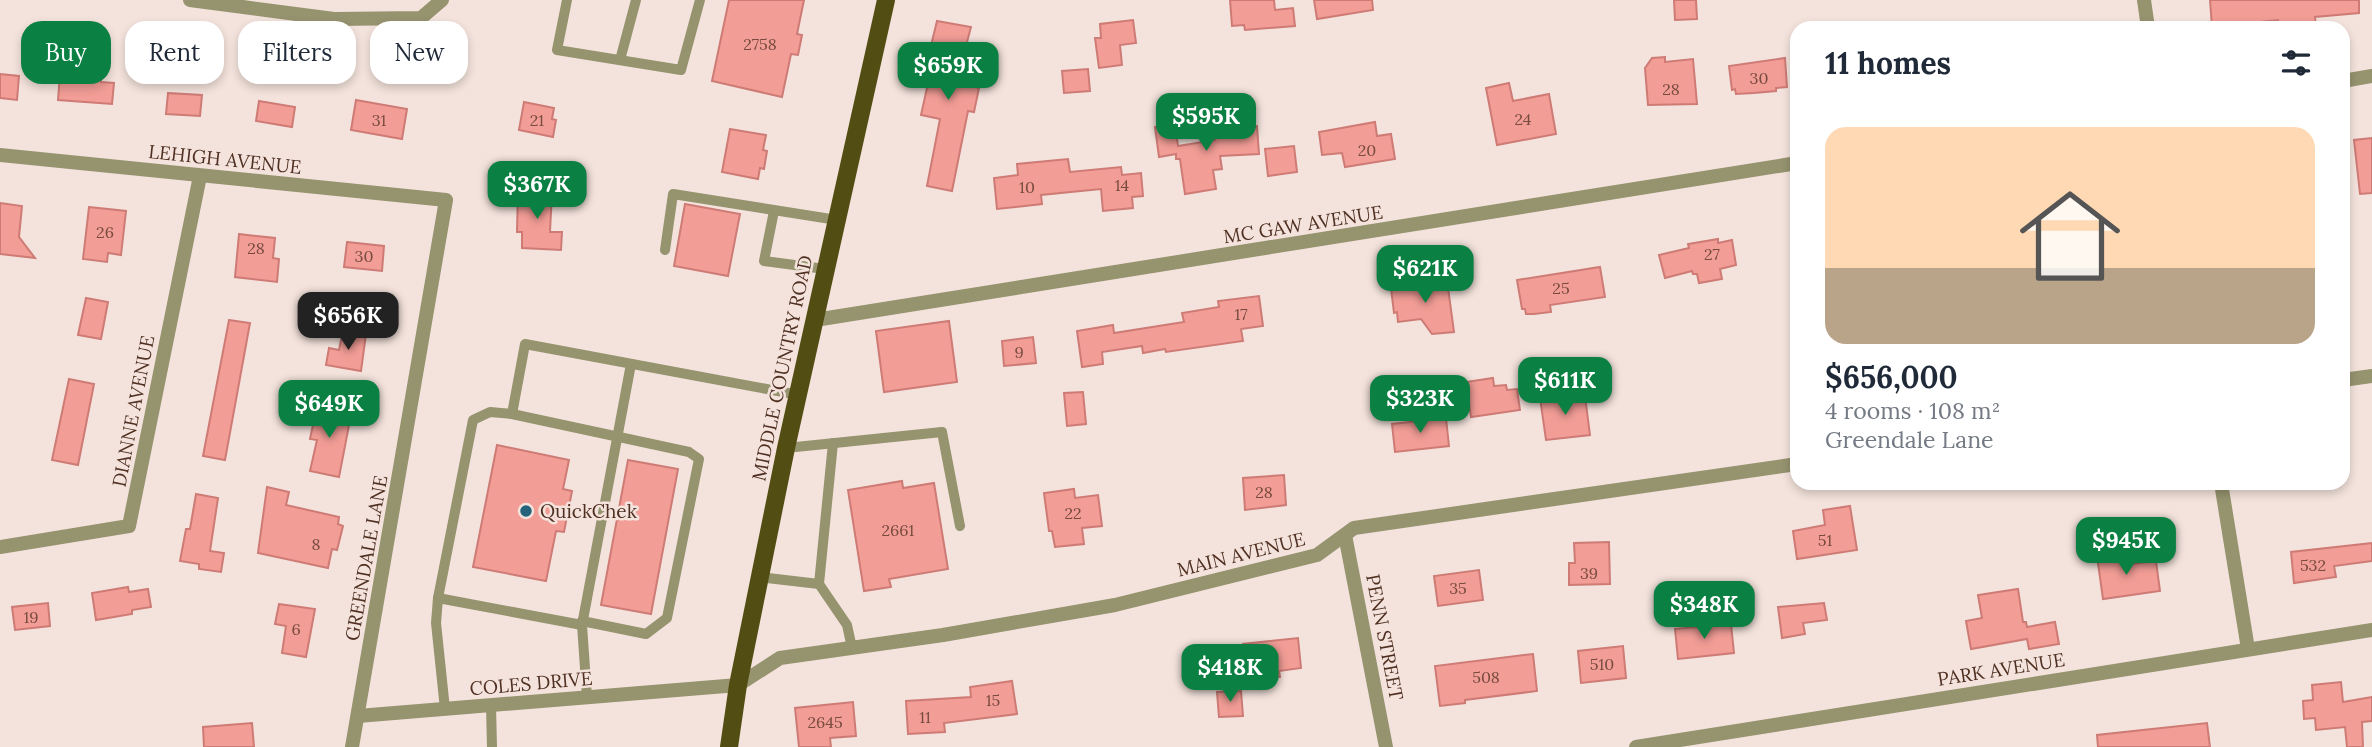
<!DOCTYPE html>
<html lang="en">
<head>
<meta charset="utf-8">
<style>
  body { margin:0; font-family:Lora,serif; background:#f2f2f3; color:#1f2937; height:100vh; display:flex; flex-direction:column; font-size:26px; white-space:nowrap }
  * { box-sizing:border-box; margin:0 }
  p { font-size:23px; color:#747a83 }
  .icon { flex:none; width:38px; height:38px; fill:none; stroke:currentColor; stroke-width:2; stroke-linecap:round; stroke-linejoin:round }
  .map { position:relative; flex:1; overflow:hidden }
  .side { position:absolute; left:1790px; top:21px; width:560px; height:469px; display:flex; flex-direction:column; background:#fff; border-radius:21px; box-shadow:0 4px 10px #0003 }
  .side>* { flex:none }
  .banner { position:absolute; left:21px; top:21px; width:665px; height:63px; display:flex; gap:14px }
  .price { position:absolute; translate:-50% -60px; padding:0 16px; border-radius:14px; background:#0b8043; color:#fff; font-size:23px; line-height:46px; filter:drop-shadow(0 2px 4px #0008) }
  .price::after { content:''; position:absolute; left:50%; top:42px; width:21px; height:16px; margin-left:-10px; background:inherit; clip-path:polygon(0 0,100% 0,50% 100%) }
  .price.selected { background:#222; color:#fff }
  ul { padding:0; list-style:none }
  li { display:grid; align-content:center; gap:14px; height:371px; padding:0 35px }
  li+li { border-top:2px solid #e0e1e3 }
  li span { display:grid; place-items:center; height:217px; border-radius:21px; color:#555 }
  li>.icon { margin-inline-start:auto }
  span .icon { width:126px; height:126px; fill:#fffc; stroke-width:1 }
  li b { font-size:30px }
  h2 { display:flex; justify-content:space-between; align-items:center; height:84px; padding:0 35px; font-size:30px }
  .pill { padding:0 24px; border-radius:21px; background:#fff; box-shadow:0 4px 10px #0003; font-size:24px; line-height:63px }
  .pill.selected { background:#0b8043; color:#fff }
  .map>svg:first-child { display:block }
  .building { fill:#f29d96; stroke:#ce7b76; stroke-width:2 }
  .lines { fill:none; stroke-linecap:round; stroke-linejoin:round }
  .service { stroke:#96936f; stroke-width:10 }
  .minor { stroke:#96936f; stroke-width:14 }
  .primary { stroke:#524d13; stroke-width:18 }
  .poi-dot { fill:#246379; stroke:#f4e3dc; stroke-width:2.5 }
  .labels { text-anchor:middle; dominant-baseline:central; stroke-width:5; stroke-linejoin:round; paint-order:stroke }
  .number-label { font-size:16px; fill:#784b3f }
  .street-label { font-size:19px; fill:#4f3022; stroke:#f4e3dc }
  .poi-label { font-size:19px; fill:#4f3022; stroke:#f4e3dc; text-anchor:start }
</style>
</head>
<body>
<div class="map">
<svg width="2372" height="747" viewBox="0 0 2372 747">
  <rect width="100%" height="100%" fill="#f4e3dc"/>
  <!-- building -->
  <g class="building">
    <polygon points="729,0 804,0 797,34 802,35 798,55 791,54 782,97 712,81"/>
    <polygon points="1230,0 1274,0 1275,10 1293,8 1295,26 1245,30 1244,25 1232,26"/>
    <polygon points="1314,0 1372,0 1373,10 1317,19"/>
    <polygon points="1674,0 1696,0 1697,19 1675,20"/>
    <polygon points="2210,0 2359,0 2359,13 2315,17 2316,28 2279,28 2278,20 2212,27"/>
    <polygon points="1133,20 1136,43 1120,45 1122,65 1099,68 1095,38 1101,38 1100,24"/>
    <polygon points="937,21 971,27 956,83 979,88 974,112 968,111 952,191 927,186 940,119 921,115 934,56 929,54"/>
    <polygon points="1665,57 1665,62 1693,59 1697,104 1648,105 1645,68 1652,58"/>
    <polygon points="1785,58 1787,87 1776,88 1776,91 1754,93 1736,94 1735,89 1732,90 1729,66"/>
    <polygon points="1088,69 1090,91 1064,93 1062,71"/>
    <polygon points="0,74 19,76 17,100 0,98"/>
    <polygon points="60,74 101,78 101,82 114,83 112,104 58,100"/>
    <polygon points="1509,83 1513,101 1549,94 1556,134 1497,145 1486,88"/>
    <polygon points="168,93 202,95 200,116 166,114"/>
    <polygon points="356,100 407,109 402,139 351,130"/>
    <polygon points="259,101 295,107 292,127 256,121"/>
    <polygon points="524,102 554,108 552,119 556,120 553,137 519,130"/>
    <polygon points="1375,122 1377,136 1391,134 1395,159 1345,167 1342,153 1322,155 1319,132"/>
    <polygon points="1175,124 1178,146 1215,140 1215,129 1257,126 1259,154 1220,156 1222,169 1213,170 1216,189 1185,194 1180,159 1176,159 1176,154 1159,157 1155,127"/>
    <polygon points="730,129 766,135 763,150 767,151 764,169 760,168 758,179 722,172"/>
    <polygon points="2372,138 2372,193 2360,194 2354,140"/>
    <polygon points="1294,146 1297,172 1268,176 1265,149"/>
    <polygon points="1068,159 1070,172 1121,167 1122,175 1141,173 1143,196 1132,197 1133,208 1103,211 1101,189 1041,195 1042,204 997,209 994,178 1018,175 1017,164"/>
    <polygon points="518,190 552,192 550,232 562,232 561,250 522,248 522,232 517,232"/>
    <polygon points="0,203 22,206 19,237 35,258 0,254"/>
    <polygon points="685,204 740,214 728,276 674,266"/>
    <polygon points="89,207 126,211 121,255 108,253 107,262 83,259"/>
    <polygon points="239,234 275,238 273,258 279,259 277,282 235,277"/>
    <polygon points="1718,239 1718,243 1732,240 1736,265 1720,269 1722,279 1699,283 1697,274 1693,274 1692,271 1665,278 1659,255 1689,248 1688,244"/>
    <polygon points="347,242 384,246 382,271 344,267"/>
    <polygon points="1600,267 1605,297 1550,305 1551,312 1534,314 1526,314 1525,309 1522,309 1517,280"/>
    <polygon points="1431,280 1431,283 1447,280 1454,332 1432,334 1421,319 1398,322 1397,312 1394,313 1391,288"/>
    <polygon points="1259,296 1263,326 1241,329 1243,341 1166,352 1165,349 1143,353 1142,346 1102,352 1103,364 1082,367 1077,331 1113,325 1114,333 1184,322 1182,313 1219,307 1218,301"/>
    <polygon points="86,298 108,302 101,339 78,335"/>
    <polygon points="229,320 250,323 225,460 203,456"/>
    <polygon points="949,321 957,382 884,392 876,331"/>
    <polygon points="343,331 366,334 361,371 326,365 329,348 339,350"/>
    <polygon points="1033,337 1036,363 1004,366 1002,341"/>
    <polygon points="1493,378 1494,386 1506,385 1507,390 1517,389 1520,410 1471,417 1466,382"/>
    <polygon points="69,379 94,384 78,465 52,460"/>
    <polygon points="1083,392 1086,424 1067,426 1064,393"/>
    <polygon points="1568,395 1568,398 1585,396 1590,435 1546,440 1540,398"/>
    <polygon points="311,407 351,415 339,477 310,471 317,440 310,439 313,425 308,424"/>
    <polygon points="1446,418 1449,446 1395,452 1392,424"/>
    <polygon points="497,445 569,460 563,489 572,491 564,532 556,531 546,581 473,567"/>
    <polygon points="628,460 678,469 651,614 601,605"/>
    <polygon points="1284,475 1286,505 1245,510 1243,478"/>
    <polygon points="902,481 903,488 934,483 948,569 889,579 891,587 864,591 848,490"/>
    <polygon points="267,487 289,492 286,505 339,517 338,524 343,526 337,550 332,549 328,568 258,553"/>
    <polygon points="1074,489 1075,498 1098,495 1102,526 1082,528 1084,544 1055,547 1052,531 1049,531 1044,493"/>
    <polygon points="196,494 218,498 210,551 224,553 221,572 199,569 199,564 180,561 186,529 190,529"/>
    <polygon points="1850,506 1857,550 1797,559 1793,531 1825,525 1823,510"/>
    <polygon points="1609,542 1610,584 1569,585 1569,563 1575,563 1574,543"/>
    <polygon points="2372,543 2372,561 2334,566 2336,577 2294,583 2291,552"/>
    <polygon points="2122,552 2124,565 2156,561 2160,591 2103,599 2097,556"/>
    <polygon points="1479,570 1483,600 1438,606 1434,576"/>
    <polygon points="128,587 129,592 148,589 151,607 132,610 132,614 96,620 92,593"/>
    <polygon points="2018,589 2023,622 2026,622 2027,627 2055,622 2059,644 2029,649 2027,639 1971,649 1966,621 1982,618 1978,595"/>
    <polygon points="48,603 50,626 15,630 12,607"/>
    <polygon points="1824,603 1827,620 1803,623 1805,634 1782,638 1778,607"/>
    <polygon points="279,604 315,609 306,657 282,653 286,626 275,624"/>
    <polygon points="1731,624 1734,653 1678,659 1675,629"/>
    <polygon points="1298,638 1301,668 1279,671 1280,677 1247,681 1243,644"/>
    <polygon points="1623,646 1626,678 1581,683 1578,651"/>
    <polygon points="1533,654 1537,691 1465,700 1465,703 1440,706 1435,666"/>
    <polygon points="1012,681 1017,714 944,723 945,732 908,734 906,701 971,697 970,687"/>
    <polygon points="2341,682 2343,702 2372,697 2372,721 2362,722 2363,747 2347,747 2345,727 2316,730 2315,718 2304,719 2303,701 2313,700 2312,685"/>
    <polygon points="1241,691 1243,716 1219,717 1217,692"/>
    <polygon points="853,702 856,736 830,738 831,747 799,747 795,708"/>
    <polygon points="252,723 254,747 204,747 203,727"/>
    <polygon points="2207,723 2210,747 2098,747 2097,735"/>
  </g>
  <g class="lines">
    <!-- service -->
    <g class="service">
      <polyline points="567,0 557,50 681,70 700,0"/>
      <polyline points="620,60 636,0"/>
      <polyline points="774,211 764,261 825,269"/>
      <polyline points="665,250 673,194 837,220"/>
      <polyline points="512,414 689,452 699,459 667,618 646,634 582,621"/>
      <polyline points="786,448 942,432 960,526"/>
      <polyline points="759,577 819,584 833,443"/>
      <polyline points="819,584 847,625 852,648"/>
      <polyline points="438,598 582,625"/>
      <polyline points="587,697 582,625 631,364"/>
      <polyline points="491,705 492,747"/>
      <polyline points="445,709 436,623 438,598 473,420 490,412 512,414 525,344 799,395"/>
    </g>
    <!-- minor -->
    <g class="minor">
      <polyline points="190,0 334,19 421,18 442,0"/>
      <polyline points="2144,0 2148,28"/>
      <polyline points="2343,81 2372,76"/>
      <polyline points="0,155 446,200 352,747"/>
      <polyline points="815,320 1797,163"/>
      <polyline points="2343,380 2372,376"/>
      <polyline points="2221,483 2248,649"/>
      <polyline points="1345,535 1386,747"/>
      <polyline points="0,547 129,526 200,176"/>
      <polyline points="358,716 738,685 780,658 943,635 1115,605 1317,555 1354,528 1797,464"/>
      <polyline points="1636,747 2372,630"/>
    </g>
    <!-- primary -->
    <polyline class="primary" points="729,747 738,685 786,448 886,0"/>
  </g>
  <!-- markers -->
  <circle class="poi-dot" cx="526" cy="511" r="7"/>
  <g class="labels">
    <!-- number labels -->
    <g class="number-label">
      <text x="760" y="44">2758</text>
      <text x="1759" y="78">30</text>
      <text x="1671" y="89">28</text>
      <text x="1523" y="119">24</text>
      <text x="379" y="120">31</text>
      <text x="537" y="120">21</text>
      <text x="1367" y="150">20</text>
      <text x="1122" y="185">14</text>
      <text x="1027" y="187">10</text>
      <text x="105" y="232">26</text>
      <text x="256" y="248">28</text>
      <text x="1712" y="254">27</text>
      <text x="364" y="256">30</text>
      <text x="1561" y="288">25</text>
      <text x="1241" y="314">17</text>
      <text x="1019" y="352">9</text>
      <text x="1264" y="492">28</text>
      <text x="1073" y="513">22</text>
      <text x="898" y="530">2661</text>
      <text x="1825" y="540">51</text>
      <text x="316" y="544">8</text>
      <text x="2313" y="565">532</text>
      <text x="1589" y="573">39</text>
      <text x="1458" y="588">35</text>
      <text x="31" y="617">19</text>
      <text x="296" y="629">6</text>
      <text x="1602" y="664">510</text>
      <text x="1486" y="677">508</text>
      <text x="993" y="700">15</text>
      <text x="925" y="717">11</text>
      <text x="825" y="722">2645</text>
    </g>
    <!-- street labels -->
    <g class="street-label">
      <text transform="translate(225 159) rotate(6)">LEHIGH AVENUE</text>
      <text transform="translate(1303 224) rotate(-9)">MC GAW AVENUE</text>
      <text transform="translate(782 368) rotate(-78)">MIDDLE COUNTRY ROAD</text>
      <text transform="translate(133 411) rotate(-79)">DIANNE AVENUE</text>
      <text transform="translate(1241 554) rotate(-14)">MAIN AVENUE</text>
      <text transform="translate(366 558) rotate(-80)">GREENDALE LANE</text>
      <text transform="translate(1385 637) rotate(79)">PENN STREET</text>
      <text transform="translate(2001 669) rotate(-9)">PARK AVENUE</text>
      <text transform="translate(531 683) rotate(-5)">COLES DRIVE</text>
    </g>
    <!-- poi labels -->
    <g class="poi-label">
      <text x="540" y="511">QuickChek</text>
    </g>
  </g>
</svg>
<b class="price" style="left:948px;top:102px">$659K</b>
<b class="price" style="left:1206px;top:153px">$595K</b>
<b class="price" style="left:537px;top:221px">$367K</b>
<b class="price" style="left:1425px;top:305px">$621K</b>
<b class="price selected" style="left:348px;top:352px">$656K</b>
<b class="price" style="left:1565px;top:417px">$611K</b>
<b class="price" style="left:1420px;top:435px">$323K</b>
<b class="price" style="left:329px;top:440px">$649K</b>
<b class="price" style="left:2126px;top:577px">$945K</b>
<b class="price" style="left:1704px;top:641px">$348K</b>
<b class="price" style="left:1230px;top:704px">$418K</b>
<div class="banner">
<a class="pill selected">Buy</a>
<a class="pill">Rent</a>
<a class="pill">Filters</a>
<a class="pill">New</a>
</div>
<section class="side">
<h2>11 homes<svg class="icon" aria-label="filters" viewBox="0 0 24 24"><path d="M4 7h16M4 17h16"/><circle cx="9" cy="7" r="2"/><circle cx="15" cy="17" r="2"/></svg></h2>
<ul>
<li><span style="background:linear-gradient(#ffd9b3 65%,#b9a48a 0)"><svg class="icon" aria-label="home" viewBox="0 0 24 24"><path d="M3 11l9-7 9 7M6 9v11h12V9"/></svg></span><div><b>$656,000</b><p>4 rooms · 108 m²</p><p>Greendale Lane</p></div></li>
</ul>
</section>
</div>
</body>
</html>
